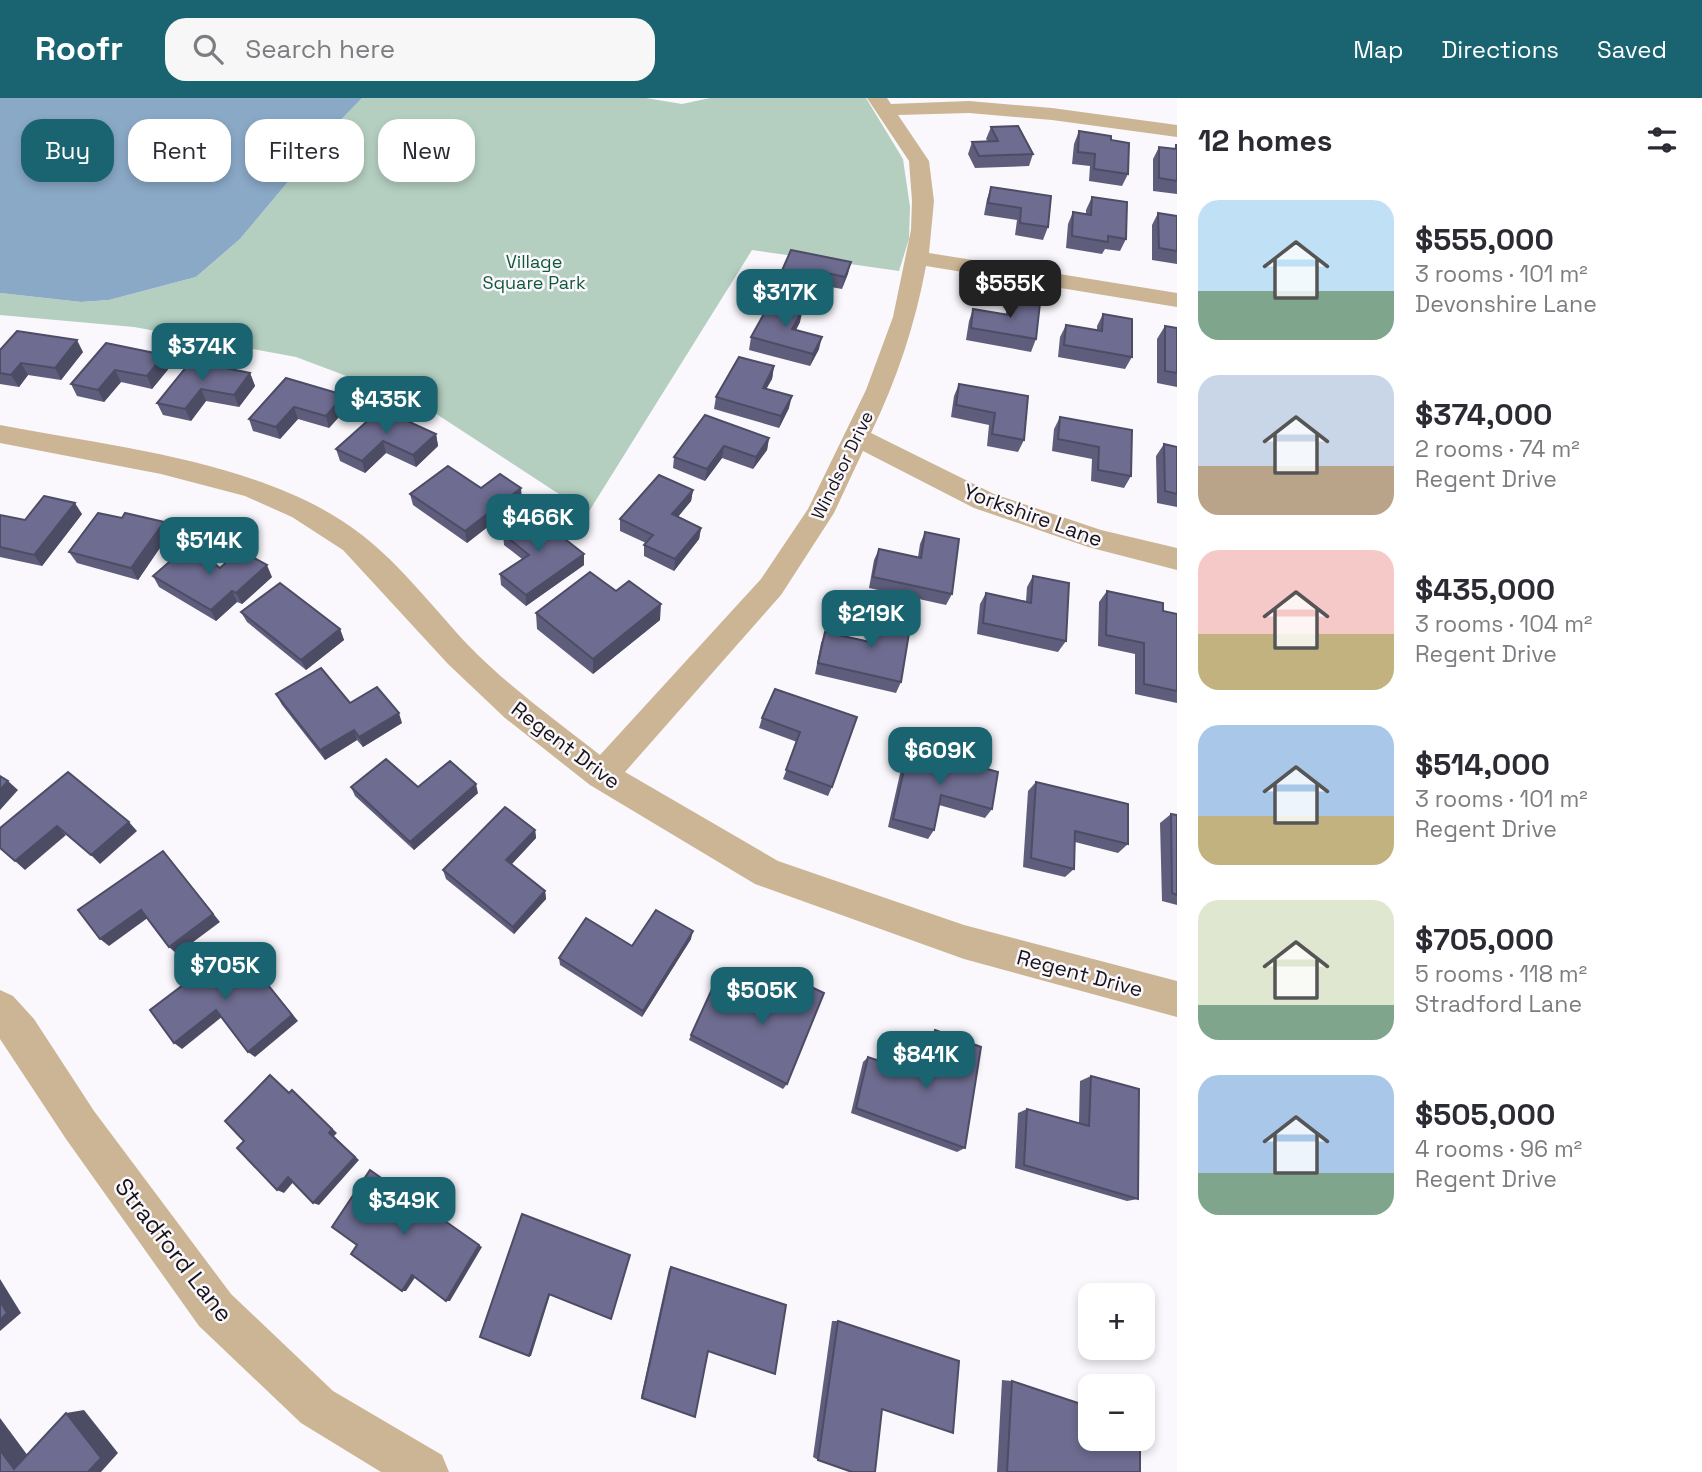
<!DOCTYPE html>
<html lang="en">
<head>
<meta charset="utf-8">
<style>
  body { margin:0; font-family:"Space Grotesk",sans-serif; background:#f7f7f7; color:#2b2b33; height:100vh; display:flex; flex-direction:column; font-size:26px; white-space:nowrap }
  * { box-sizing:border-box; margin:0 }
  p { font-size:23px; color:#7c7c81 }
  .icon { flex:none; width:38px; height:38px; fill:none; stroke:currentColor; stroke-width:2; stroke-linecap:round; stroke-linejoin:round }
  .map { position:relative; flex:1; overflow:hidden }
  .side { display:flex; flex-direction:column; background:#fff; width:525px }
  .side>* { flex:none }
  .top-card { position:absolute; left:21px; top:21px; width:665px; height:63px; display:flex; gap:14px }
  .tools { position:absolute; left:1078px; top:1185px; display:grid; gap:14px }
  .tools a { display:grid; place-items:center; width:77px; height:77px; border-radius:14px; background:#fff; box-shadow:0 4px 10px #0003; font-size:35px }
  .price { position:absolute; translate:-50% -60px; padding:0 16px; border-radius:14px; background:#196470; color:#fff; font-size:23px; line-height:46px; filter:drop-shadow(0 2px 4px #0008) }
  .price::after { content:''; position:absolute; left:50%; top:42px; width:21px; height:16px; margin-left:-10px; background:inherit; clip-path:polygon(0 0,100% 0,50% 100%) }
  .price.selected { background:#222; color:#fff }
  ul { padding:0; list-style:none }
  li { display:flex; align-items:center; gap:21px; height:175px; padding:0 21px }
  li span { display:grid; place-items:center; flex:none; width:196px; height:140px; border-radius:21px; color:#555 }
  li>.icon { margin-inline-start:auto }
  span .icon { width:84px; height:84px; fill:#fffc; stroke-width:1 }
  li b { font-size:30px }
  h2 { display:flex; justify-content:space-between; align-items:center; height:84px; padding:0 21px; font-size:30px }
  .tag { padding:0 24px; border-radius:21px; background:#fff; box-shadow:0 4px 10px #0003; font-size:24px; line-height:63px }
  .tag.selected { background:#196470; color:#fff }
  header { display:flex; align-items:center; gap:42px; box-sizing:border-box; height:98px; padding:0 35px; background:#196470; color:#fff }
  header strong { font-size:33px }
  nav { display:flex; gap:38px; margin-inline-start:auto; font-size:24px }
  .search { width:490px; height:63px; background:#f7f7f7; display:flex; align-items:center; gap:18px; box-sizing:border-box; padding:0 24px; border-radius:21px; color:#7c7c81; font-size:26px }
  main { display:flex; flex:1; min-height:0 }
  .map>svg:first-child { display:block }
  .green { fill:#b4cfc0 }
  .water { fill:#8aa9c7 }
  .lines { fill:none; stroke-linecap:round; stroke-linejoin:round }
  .minor { fill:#ccb594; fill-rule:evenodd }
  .wall { fill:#5f5d7c }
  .shaded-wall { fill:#4d4c65 }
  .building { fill:#6e6c90; stroke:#4d4c65; stroke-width:2 }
  .labels { text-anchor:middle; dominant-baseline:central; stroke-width:5; stroke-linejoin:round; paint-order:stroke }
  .far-park-label { font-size:18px; fill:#11593b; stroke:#faf8fc }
  .far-street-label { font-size:18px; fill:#17131b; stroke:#faf8fc }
  .street-label { font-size:21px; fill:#17131b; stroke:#faf8fc }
  .near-street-label { font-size:24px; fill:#17131b; stroke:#faf8fc }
</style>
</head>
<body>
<header>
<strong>Roofr</strong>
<div class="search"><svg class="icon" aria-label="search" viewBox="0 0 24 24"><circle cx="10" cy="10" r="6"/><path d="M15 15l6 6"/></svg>Search here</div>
<nav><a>Map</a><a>Directions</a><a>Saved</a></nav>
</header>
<main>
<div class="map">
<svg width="1177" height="1374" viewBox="0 0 1177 1374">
  <rect width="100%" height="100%" fill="#faf8fc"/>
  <!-- green -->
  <polygon class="green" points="362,0 646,0 682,6 710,0 866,0 903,61 910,109 909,141 899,173 752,152 588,415 421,306 296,259 134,229 0,217 0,195 81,204 109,202 196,179 240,141 334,29"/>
  <!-- water -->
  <polygon class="water" points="0,0 362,0 334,29 240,141 196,179 109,202 81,204 0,195"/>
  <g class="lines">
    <!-- minor -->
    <g class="minor">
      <path d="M867 0H887L891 6 969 3 1052 10 1177 27V39L1052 22 969 15 898 17 929 63 934 103 929 155 1177 195V209L926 168C915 227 897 281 871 335L994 396 1101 432 1177 450V472L1088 449 974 410 863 353 834 415 781 497 625 674 778 763 964 827 1177 883V919L964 861 755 786 590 687 505 620 448 566 343 452 292 419 245 398 161 376 0 345V327C115 349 269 364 362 437 402 468 435 512 469 548 509 589 555 622 600 657L761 481 808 411 866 292 893 219 911 132 912 103 909 63Z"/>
      <polygon points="0,892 13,898 34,921 94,1013 231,1196 333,1293 442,1357 449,1374 381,1374 301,1325 199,1228 66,1041 0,941"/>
    </g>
  </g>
  <!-- wall -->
  <g class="wall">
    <polygon points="991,29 1033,56 1029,68 975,70 968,56 972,44 988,44 986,41"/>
    <polygon points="1079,33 1111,42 1128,76 1122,88 1089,83 1090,68 1072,66 1074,46"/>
    <polygon points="1176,47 1177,47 1177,96 1153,93 1153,61 1159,49 1174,51"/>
    <polygon points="991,89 1048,129 1043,142 1015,137 1017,122 984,117 987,101"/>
    <polygon points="1092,99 1126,141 1120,153 1105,151 1102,156 1066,150 1068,126 1073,114 1086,116 1086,112"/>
    <polygon points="1158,115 1177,118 1177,166 1152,162 1152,127"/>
    <polygon points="851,164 842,191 814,186 806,205 774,199 776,186"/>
    <polygon points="1011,200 1036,241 1031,254 966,242 969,223 973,211 1006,216 1006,212"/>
    <polygon points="1103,216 1132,259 1125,271 1058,259 1060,239 1066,227 1097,232 1097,228"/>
    <polygon points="800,224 796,232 819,251 810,268 749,252 751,239"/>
    <polygon points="1165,228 1177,230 1177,289 1157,285 1157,241"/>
    <polygon points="0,252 83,254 61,282 28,277 19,289 0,286"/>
    <polygon points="164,257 170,269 152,291 121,284 104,304 77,298 71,286"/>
    <polygon points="774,268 772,281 766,291 789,310 779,330 714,311 716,299"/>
    <polygon points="250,275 255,288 239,309 206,303 191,323 163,317 157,305"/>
    <polygon points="959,286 1028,298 1024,342 1018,354 987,348 989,327 951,319 954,298"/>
    <polygon points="344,297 348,309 329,330 298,321 280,341 253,333 249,321"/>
    <polygon points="705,317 769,340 767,352 753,371 722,360 705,383 673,370 674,359"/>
    <polygon points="1060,319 1132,332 1131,378 1124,390 1091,383 1092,361 1052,353 1054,331"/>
    <polygon points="436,336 438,348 416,369 386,355 365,375 340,363 336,351"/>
    <polygon points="1164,346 1177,349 1177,409 1157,405 1156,358"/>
    <polygon points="481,390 522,402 467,445 413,407 410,396"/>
    <polygon points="693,392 691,403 678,419 701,430 699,441 674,473 644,458 644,447 646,445 620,433 620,421"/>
    <polygon points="82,416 42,468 0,459 0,417 25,422"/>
    <polygon points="164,424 170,435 138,482 77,465 69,454"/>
    <polygon points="925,434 952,496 946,507 869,490 874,462 879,451 918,459 920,446"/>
    <polygon points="503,436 584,456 584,467 526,508 501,487 500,476 522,461 504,447"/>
    <polygon points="212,470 272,479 242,506 237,504 216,523 159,489 153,478"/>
    <polygon points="1033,478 1066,543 1058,554 977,536 980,506 986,495 1026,503 1027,489"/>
    <polygon points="616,493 660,522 593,576 537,531 536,515"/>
    <polygon points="1107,493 1163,513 1177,516 1177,605 1135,596 1135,556 1098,548 1099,504"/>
    <polygon points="241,514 340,531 344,542 306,572 247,524"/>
    <polygon points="875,515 901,584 896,595 815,576 821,545 825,534 867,543 871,526"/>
    <polygon points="775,591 832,689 828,698 783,681 797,644 759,630 762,620"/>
    <polygon points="276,596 350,605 402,625 363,649 357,642 325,662 282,607"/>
    <polygon points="909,649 992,711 985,720 939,707 934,732 928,741 888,729 904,658"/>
    <polygon points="1036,684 1128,746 1118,755 1075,744 1074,771 1065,779 1023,769 1028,693"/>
    <polygon points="351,689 418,689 478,695 414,752 355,698"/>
    <polygon points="1171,716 1177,717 1177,807 1162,803 1160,725"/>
    <polygon points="535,732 536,740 511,767 545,793 546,801 514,836 446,781 443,772"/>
    <polygon points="691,841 642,919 560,867 559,860 632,848"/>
    <polygon points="782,875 787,986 783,991 689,942 691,937 764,917"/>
    <polygon points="935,932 965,1050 957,1054 851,1015 863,964 868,959 921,977 929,938"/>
    <polygon points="1091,978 1138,1101 1127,1103 1015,1070 1018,1015 1027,1011 1079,1025 1080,983"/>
    <polygon points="671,1169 708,1253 642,1300 641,1299 669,1171"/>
    <polygon points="832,1223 838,1223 882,1311 818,1362 813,1359"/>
    <polygon points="1002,1282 1012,1283 1140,1374 997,1374"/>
  </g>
  <!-- shaded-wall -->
  <g class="shaded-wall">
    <polygon points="851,164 848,176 842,191 845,179"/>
    <polygon points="817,173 814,186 806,205 809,193"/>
    <polygon points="803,211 800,224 790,243 792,231"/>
    <polygon points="822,239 819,251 810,268 813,256"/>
    <polygon points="77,242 83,254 61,282 55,270"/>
    <polygon points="164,257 170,269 152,291 147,278"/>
    <polygon points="21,265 28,277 19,289 11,277"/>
    <polygon points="774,268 772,281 760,302 763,290"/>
    <polygon points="115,272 121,284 104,304 98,292"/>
    <polygon points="250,275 255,288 239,309 234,297"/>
    <polygon points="201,291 206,303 191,323 185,311"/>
    <polygon points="344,297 348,309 329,330 326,318"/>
    <polygon points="792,298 789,310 779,330 781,318"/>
    <polygon points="294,309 298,321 280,341 276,329"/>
    <polygon points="436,336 438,348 416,369 413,357"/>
    <polygon points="769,340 767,352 753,371 756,359"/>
    <polygon points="383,343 386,355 365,375 362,363"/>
    <polygon points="724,348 722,360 705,383 707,371"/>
    <polygon points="521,390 522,402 467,445 465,433"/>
    <polygon points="693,392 691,403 670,428 672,416"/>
    <polygon points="75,405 82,416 42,468 34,457"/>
    <polygon points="164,424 170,435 138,482 131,470"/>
    <polygon points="701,430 699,441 674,473 675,461"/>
    <polygon points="584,456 584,467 526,508 526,497"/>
    <polygon points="267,467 272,479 242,506 236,495"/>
    <polygon points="232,493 237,504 216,523 211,512"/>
    <polygon points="661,506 660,522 593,576 593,561"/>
    <polygon points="340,531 344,542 306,572 301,562"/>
    <polygon points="399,615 402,625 363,649 359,639"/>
    <polygon points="354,632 357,642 325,662 320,652"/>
    <polygon points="8,683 18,692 0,712 0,692"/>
    <polygon points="476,686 478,695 414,752 410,744"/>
    <polygon points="129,724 137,733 100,766 91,757"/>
    <polygon points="57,728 66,737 25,772 15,763"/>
    <polygon points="535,732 536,740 507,771 506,762"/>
    <polygon points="163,753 220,824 177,856 169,849"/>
    <polygon points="545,793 546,801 514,836 513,829"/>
    <polygon points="141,812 149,819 109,848 100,841"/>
    <polygon points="693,833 691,841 642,919 643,913"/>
    <polygon points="236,847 298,923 255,959 248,954"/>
    <polygon points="216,912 223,918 182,951 174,945"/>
    <polygon points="292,992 337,1035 334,1038 359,1062 319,1107 313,1105 329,1035"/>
    <polygon points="288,1079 295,1082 284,1095 277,1092"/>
    <polygon points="479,1147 482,1149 450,1203 446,1203"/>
    <polygon points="412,1177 416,1178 406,1193 402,1193"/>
    <polygon points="0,1181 21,1215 0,1233"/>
    <polygon points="549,1196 550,1197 531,1258 529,1258"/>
    <polygon points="84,1312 118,1355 101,1374 88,1374 66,1315"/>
    <polygon points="0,1320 34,1366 14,1371 0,1352"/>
  </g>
  <!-- building -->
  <g class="building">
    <polygon points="1018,28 1033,56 979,58 972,44 998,43 991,29"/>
    <polygon points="1079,33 1111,38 1111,42 1129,45 1128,76 1094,71 1095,56 1078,54"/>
    <polygon points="1176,47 1177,47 1177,83 1159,80 1159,49 1176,51"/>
    <polygon points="991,89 1051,98 1048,129 1020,125 1021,110 988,105"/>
    <polygon points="1092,99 1127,104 1126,141 1108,138 1108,144 1072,138 1073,114 1091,117"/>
    <polygon points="1158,115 1177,118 1177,153 1159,150"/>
    <polygon points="791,152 851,164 845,179 817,173 809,193 776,186"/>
    <polygon points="1011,200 1040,205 1036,241 971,230 973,211 1009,217"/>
    <polygon points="771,203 803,211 792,231 822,239 813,256 751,239"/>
    <polygon points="1103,216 1132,221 1132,259 1064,247 1066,227 1102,233"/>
    <polygon points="1165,228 1177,230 1177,275 1165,273"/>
    <polygon points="17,233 77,242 55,270 21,265 11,277 0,275 0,252"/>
    <polygon points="106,245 164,257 147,278 115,272 98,292 71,286"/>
    <polygon points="739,259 774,268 763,290 792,298 781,318 716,299"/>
    <polygon points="191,263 250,275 234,297 201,291 185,311 157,305"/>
    <polygon points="286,280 344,297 326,318 294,309 276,329 249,321"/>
    <polygon points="959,286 1028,298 1024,342 992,336 995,315 956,307"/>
    <polygon points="381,311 436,336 413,357 383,343 362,363 336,351"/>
    <polygon points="705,317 769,340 756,359 724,348 707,371 674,359"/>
    <polygon points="1060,319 1132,332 1131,378 1098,372 1099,349 1058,341"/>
    <polygon points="1164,346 1177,349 1177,396 1165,393"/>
    <polygon points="448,368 481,390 500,376 521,390 465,433 410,396"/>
    <polygon points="659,377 693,392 672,416 701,430 675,461 644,447 653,437 620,421"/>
    <polygon points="44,398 75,405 34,457 0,449 0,417 25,422"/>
    <polygon points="98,415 122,420 125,415 164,424 131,470 69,454"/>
    <polygon points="533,416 584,456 526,497 500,476 529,457 503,436"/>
    <polygon points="925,434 959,441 952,496 873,479 879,451 921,460"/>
    <polygon points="240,452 267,467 236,495 232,493 211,512 153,478 182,453 212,470 216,467 220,470"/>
    <polygon points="590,474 616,493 629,483 661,506 593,561 536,515"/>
    <polygon points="1033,478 1069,485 1066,543 983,525 986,495 1031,505"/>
    <polygon points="280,485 340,531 301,562 241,514"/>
    <polygon points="1107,493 1163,505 1163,513 1177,516 1177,593 1144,586 1144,545 1106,537"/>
    <polygon points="875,515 911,523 901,584 818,565 825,534 870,544"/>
    <polygon points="321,570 350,605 377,589 399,615 359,639 354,632 320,652 276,596"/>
    <polygon points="775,591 857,619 832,689 786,672 800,634 762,620"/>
    <polygon points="909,649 998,674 992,711 941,697 934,732 893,721"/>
    <polygon points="386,661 418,689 450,663 476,686 410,744 351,689"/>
    <polygon points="68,674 129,724 91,757 57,728 15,763 0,750 0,730"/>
    <polygon points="0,678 8,683 0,692"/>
    <polygon points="1036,684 1128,706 1128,746 1075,733 1074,771 1031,760"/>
    <polygon points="505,709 535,732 506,762 545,793 513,829 443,772"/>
    <polygon points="1171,716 1177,717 1177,797 1172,795"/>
    <polygon points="163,753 213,816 169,849 141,812 100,841 78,812"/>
    <polygon points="656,812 693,833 643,913 559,860 586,820 632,848"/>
    <polygon points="236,847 292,917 248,954 216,912 174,945 150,912"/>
    <polygon points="782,875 824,895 787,986 691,937 712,891 764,917"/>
    <polygon points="935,932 981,949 965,1050 856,1010 868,959 926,979"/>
    <polygon points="270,977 289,995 292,992 332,1031 329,1035 355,1059 313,1105 288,1079 277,1092 237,1050 244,1043 225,1023"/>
    <polygon points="1091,978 1139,991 1138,1101 1024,1067 1027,1011 1089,1028"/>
    <polygon points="370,1072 394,1089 398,1085 447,1119 445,1123 479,1147 446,1203 412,1177 402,1193 351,1156 357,1147 332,1129"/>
    <polygon points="522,1116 630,1157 611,1221 549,1196 529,1258 480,1239"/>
    <polygon points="671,1169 786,1207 775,1276 708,1253 695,1319 642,1300"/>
    <polygon points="0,1203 7,1215 0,1222"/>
    <polygon points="838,1223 959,1263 953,1335 882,1311 875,1374 852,1374 818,1362"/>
    <polygon points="1012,1283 1090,1309 1090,1340 1140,1340 1140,1374 1007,1374"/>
    <polygon points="66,1315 101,1360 88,1374 0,1374 0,1352 14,1371"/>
  </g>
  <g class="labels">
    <!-- far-park labels -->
    <g class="far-park-label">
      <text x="534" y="163">Village<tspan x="534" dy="21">Square Park</tspan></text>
    </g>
    <!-- far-street labels -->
    <g class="far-street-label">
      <text transform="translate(842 367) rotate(-64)">Windsor Drive</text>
    </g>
    <!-- street labels -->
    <g class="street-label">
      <text transform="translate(1033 417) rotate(20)">Yorkshire Lane</text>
      <text transform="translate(566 647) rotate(37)">Regent Drive</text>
      <text transform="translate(1080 875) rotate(15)">Regent Drive</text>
    </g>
    <!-- near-street labels -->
    <g class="near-street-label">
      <text transform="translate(174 1152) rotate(52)">Stradford Lane</text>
    </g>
  </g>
</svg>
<div class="tools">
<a>+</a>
<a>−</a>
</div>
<b class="price selected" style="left:1010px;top:222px">$555K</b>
<b class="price" style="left:785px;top:231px">$317K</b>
<b class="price" style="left:202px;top:285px">$374K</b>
<b class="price" style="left:386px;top:338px">$435K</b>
<b class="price" style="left:538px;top:456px">$466K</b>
<b class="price" style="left:209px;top:479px">$514K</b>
<b class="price" style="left:871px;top:552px">$219K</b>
<b class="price" style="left:940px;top:689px">$609K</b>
<b class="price" style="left:225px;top:904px">$705K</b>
<b class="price" style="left:762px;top:929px">$505K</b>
<b class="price" style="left:926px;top:993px">$841K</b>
<b class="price" style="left:404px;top:1139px">$349K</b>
<div class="top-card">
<a class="tag selected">Buy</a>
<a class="tag">Rent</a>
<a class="tag">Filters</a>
<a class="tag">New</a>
</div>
</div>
<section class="side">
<h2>12 homes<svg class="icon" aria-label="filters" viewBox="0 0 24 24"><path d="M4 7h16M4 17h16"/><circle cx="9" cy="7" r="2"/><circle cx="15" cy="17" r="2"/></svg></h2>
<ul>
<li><span style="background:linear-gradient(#bfe0f5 65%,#7fa58c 0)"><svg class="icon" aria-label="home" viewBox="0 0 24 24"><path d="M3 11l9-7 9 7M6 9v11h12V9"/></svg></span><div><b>$555,000</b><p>3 rooms · 101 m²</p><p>Devonshire Lane</p></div></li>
<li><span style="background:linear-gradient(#c9d6e8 65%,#b9a48a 0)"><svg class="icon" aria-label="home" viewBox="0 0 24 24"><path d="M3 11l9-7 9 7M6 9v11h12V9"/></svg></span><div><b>$374,000</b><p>2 rooms · 74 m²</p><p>Regent Drive</p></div></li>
<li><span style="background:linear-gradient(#f6c9c9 60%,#c2b280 0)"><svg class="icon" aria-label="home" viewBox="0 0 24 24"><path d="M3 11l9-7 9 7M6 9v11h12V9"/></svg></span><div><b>$435,000</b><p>3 rooms · 104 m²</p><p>Regent Drive</p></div></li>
<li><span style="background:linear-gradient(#a9c7e8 65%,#c2b280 0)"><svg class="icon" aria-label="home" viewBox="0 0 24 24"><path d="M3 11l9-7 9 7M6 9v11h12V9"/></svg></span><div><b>$514,000</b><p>3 rooms · 101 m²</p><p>Regent Drive</p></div></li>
<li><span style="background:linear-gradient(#dfe7d0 75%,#7fa58c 0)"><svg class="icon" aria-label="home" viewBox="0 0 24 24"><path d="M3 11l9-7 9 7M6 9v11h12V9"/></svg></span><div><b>$705,000</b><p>5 rooms · 118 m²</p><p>Stradford Lane</p></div></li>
<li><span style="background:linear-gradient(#a9c7e8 70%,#7fa58c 0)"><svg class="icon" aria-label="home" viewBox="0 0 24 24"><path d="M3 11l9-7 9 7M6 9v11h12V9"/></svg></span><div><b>$505,000</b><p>4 rooms · 96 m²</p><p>Regent Drive</p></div></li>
</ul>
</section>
</main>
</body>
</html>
